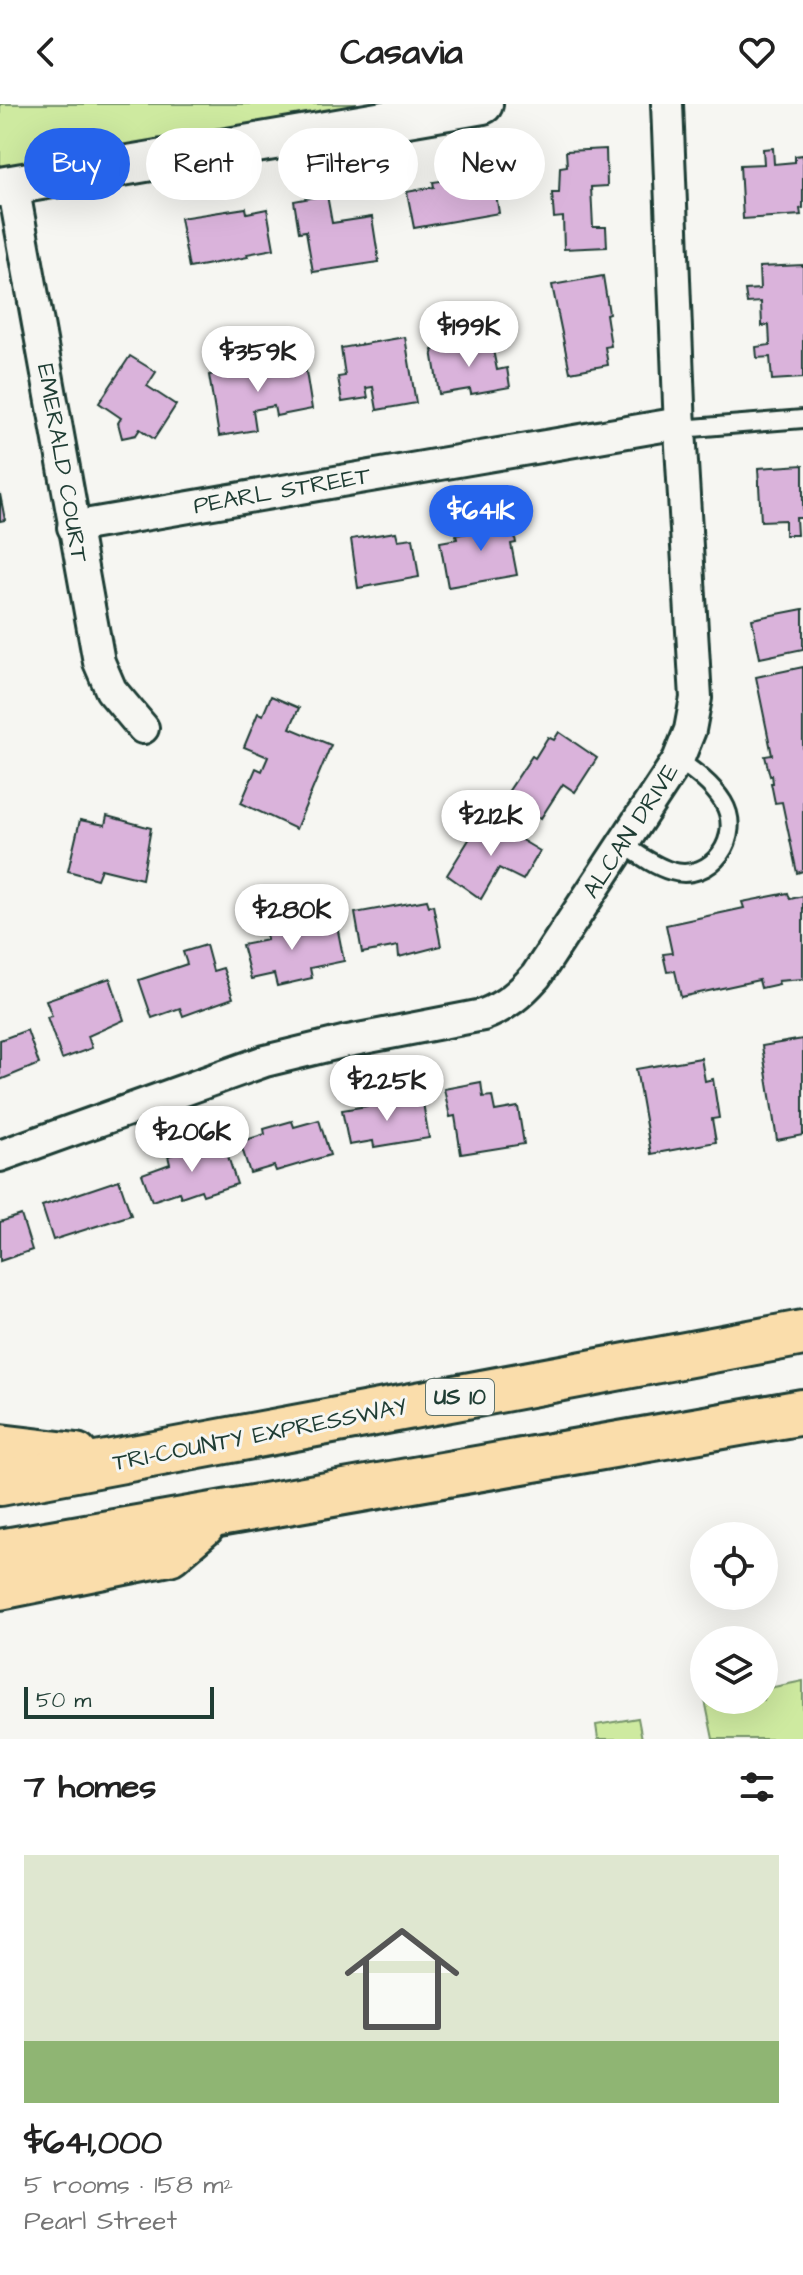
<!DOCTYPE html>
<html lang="en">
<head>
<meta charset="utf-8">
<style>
  body { margin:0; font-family:"Architects Daughter",sans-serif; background:#f6f6f6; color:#222; height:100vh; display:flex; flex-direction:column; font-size:30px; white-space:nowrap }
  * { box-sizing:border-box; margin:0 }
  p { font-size:26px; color:#767676 }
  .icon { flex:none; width:44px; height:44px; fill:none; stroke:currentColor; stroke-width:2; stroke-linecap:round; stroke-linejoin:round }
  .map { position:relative; height:1635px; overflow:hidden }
  .sheet { display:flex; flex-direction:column; background:#fff; flex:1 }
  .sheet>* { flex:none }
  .hud { position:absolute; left:24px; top:24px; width:756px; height:72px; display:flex; gap:16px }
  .buttons { position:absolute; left:690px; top:1418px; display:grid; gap:16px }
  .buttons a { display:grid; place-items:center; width:88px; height:88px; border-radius:50%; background:#fff; box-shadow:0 8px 32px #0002; font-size:40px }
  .scale { position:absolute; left:24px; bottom:20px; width:190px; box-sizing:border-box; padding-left:8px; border:4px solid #1f3d34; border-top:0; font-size:22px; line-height:28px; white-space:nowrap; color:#1f3d34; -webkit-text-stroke:6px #f6f6f2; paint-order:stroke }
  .price { position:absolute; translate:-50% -68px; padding:0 18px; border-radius:28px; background:#fff; color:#222; font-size:26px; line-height:52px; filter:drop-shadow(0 2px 4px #0008) }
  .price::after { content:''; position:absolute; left:50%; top:48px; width:24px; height:18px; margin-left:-12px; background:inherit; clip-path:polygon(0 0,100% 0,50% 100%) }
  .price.active { background:#2563eb; color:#fff }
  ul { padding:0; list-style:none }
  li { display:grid; align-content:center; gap:16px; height:424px; padding:0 24px }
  li span { display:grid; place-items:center; height:248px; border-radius:0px; color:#555 }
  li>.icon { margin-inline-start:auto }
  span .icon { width:144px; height:144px; fill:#fffc; stroke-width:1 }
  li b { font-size:34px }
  h2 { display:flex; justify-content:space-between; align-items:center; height:96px; padding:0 24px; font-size:34px }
  .pill { padding:0 28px; border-radius:36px; background:#fff; box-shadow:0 8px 32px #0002; font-size:28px; line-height:72px }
  .pill.active { background:#2563eb; color:#fff }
  header { display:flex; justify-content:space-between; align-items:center; height:104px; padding:0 24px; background:#fff; font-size:36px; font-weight:700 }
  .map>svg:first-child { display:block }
  .green { fill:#ceeaa0; stroke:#76946a; stroke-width:2 }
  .building { fill:#dab3db; stroke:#1f3d34; stroke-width:2 }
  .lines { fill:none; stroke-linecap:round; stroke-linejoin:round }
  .service-casing { stroke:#1f3d34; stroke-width:22 }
  .minor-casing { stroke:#1f3d34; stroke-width:36 }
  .tertiary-casing { stroke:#1f3d34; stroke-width:44 }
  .motorway-casing { stroke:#1f3d34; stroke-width:50 }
  .service { stroke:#f6f6f2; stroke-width:16 }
  .minor { stroke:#f6f6f2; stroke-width:30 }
  .tertiary { stroke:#f6f6f2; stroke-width:38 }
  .motorway { stroke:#faddab; stroke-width:44 }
  .labels { text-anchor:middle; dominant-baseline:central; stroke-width:6; stroke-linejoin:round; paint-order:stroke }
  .shield { fill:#f6f6f2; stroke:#60746d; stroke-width:2 }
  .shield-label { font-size:22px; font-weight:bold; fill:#1f3d34 }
  .street-label { font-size:24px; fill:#1f3d34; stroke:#f6f6f2 }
</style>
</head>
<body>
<header><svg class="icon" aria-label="back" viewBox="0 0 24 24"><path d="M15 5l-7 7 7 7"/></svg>Casavia<svg class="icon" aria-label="heart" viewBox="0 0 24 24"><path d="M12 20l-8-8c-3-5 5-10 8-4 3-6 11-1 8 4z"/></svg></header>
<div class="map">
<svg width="803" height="1635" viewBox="0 0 803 1635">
  <rect width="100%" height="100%" fill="#f6f6f2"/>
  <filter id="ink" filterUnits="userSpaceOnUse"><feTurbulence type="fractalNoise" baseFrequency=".0125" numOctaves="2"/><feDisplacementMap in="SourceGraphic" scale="16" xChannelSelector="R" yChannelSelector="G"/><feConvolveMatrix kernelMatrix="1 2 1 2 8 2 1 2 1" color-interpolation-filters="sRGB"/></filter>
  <g filter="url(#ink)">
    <!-- green -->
    <g class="green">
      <polygon points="0,0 385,0 0,67"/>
      <polygon points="803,1577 803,1635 713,1635 705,1596 764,1596 764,1585"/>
      <polygon points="638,1614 642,1635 598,1635 596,1621"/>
    </g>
    <!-- building -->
    <g class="building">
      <polygon points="773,44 774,60 795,58 795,52 803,51 803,104 800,105 801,111 743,115 740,61 764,60 763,45"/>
      <polygon points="606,45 607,82 591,83 593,123 606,123 607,143 564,145 563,113 554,114 552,89 559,89 560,63 567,62 566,47"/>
      <polygon points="493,72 499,109 414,124 407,88 434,83 433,78 447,76 448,81"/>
      <polygon points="327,91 332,119 372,113 379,158 313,168 306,127 299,128 294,97"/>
      <polygon points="246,104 247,109 267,105 274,145 247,150 248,153 189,164 180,114"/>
      <polygon points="803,161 803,274 772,276 770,253 757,254 756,243 770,241 769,221 762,222 761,198 747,199 745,186 760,185 759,163"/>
      <polygon points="603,172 609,209 606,210 611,242 605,243 608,261 570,268 552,181"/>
      <polygon points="405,233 416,299 377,306 373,283 366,284 368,294 342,298 338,273 345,272 341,244"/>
      <polygon points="491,236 497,266 507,264 510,283 471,290 470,285 439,290 432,246"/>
      <polygon points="130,252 156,268 147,282 176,301 154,335 140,325 136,331 122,334 118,319 121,314 99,299"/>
      <polygon points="304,255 312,305 276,312 274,302 253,306 256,326 219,332 209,271 238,266 237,260 252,257 253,264"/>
      <polygon points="803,361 803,414 796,414 797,431 785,431 785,416 761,417 758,364"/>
      <polygon points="0,390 5,416 0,417"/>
      <polygon points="510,409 516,439 511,440 517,471 448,483 440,438 457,435 456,431 480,427 478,415"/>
      <polygon points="396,428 398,436 413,434 419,473 358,484 351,435"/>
      <polygon points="803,505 803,545 760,554 752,515"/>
      <polygon points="803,563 803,767 797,769 782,698 775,699 771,679 773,679 772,671 770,672 765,652 772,651 756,573"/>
      <polygon points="271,592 299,604 290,624 331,641 296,725 241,699 256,664 262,667 268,653 244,643 258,609 263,611"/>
      <polygon points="559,628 597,654 575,688 563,680 541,714 506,691 532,652 535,654 548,633 554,636"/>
      <polygon points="107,712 151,724 142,775 101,765 97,775 68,767 80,716 105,721"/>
      <polygon points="483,713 540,747 523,776 499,764 481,795 447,771"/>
      <polygon points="788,789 790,795 803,792 803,875 778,877 779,880 761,884 759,876 681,893 675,867 667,868 663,850 672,849 666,821 744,804 742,798"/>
      <polygon points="427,796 429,802 433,801 441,842 399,853 398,842 362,849 355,809"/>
      <polygon points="287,813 291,831 337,822 344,857 310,864 312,874 277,882 274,870 251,875 242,841 267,836 264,817"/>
      <polygon points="206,841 213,867 223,864 233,894 183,912 180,904 152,914 139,876 187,860 183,848"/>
      <polygon points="110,874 124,916 88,932 92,944 62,955 47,913 52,912 46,896"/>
      <polygon points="27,926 39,960 0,976 0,936"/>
      <polygon points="803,935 803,1031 777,1036 762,942"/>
      <polygon points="701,954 705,977 713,975 719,1014 712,1015 716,1038 651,1050 636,965"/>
      <polygon points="481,978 483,993 492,992 495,1007 518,1003 524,1040 461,1050 455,1012 450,1013 444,985"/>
      <polygon points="422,993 429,1034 374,1043 373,1037 349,1041 342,1006"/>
      <polygon points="319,1016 330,1051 276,1067 274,1062 250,1069 240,1038 265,1030 264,1025 292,1017 294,1023"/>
      <polygon points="224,1040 237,1080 203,1091 201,1086 181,1093 179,1088 152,1097 142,1070 170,1060 168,1052 195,1043 197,1049"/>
      <polygon points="119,1076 131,1111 53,1136 42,1102"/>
      <polygon points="21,1111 32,1146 0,1157 0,1118"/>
    </g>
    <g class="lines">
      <defs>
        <g id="service">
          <polyline points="680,325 803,315"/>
          <path d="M623 740C638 750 654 762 671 767 712 779 744 732 723 698 712 680 695 668 678 656"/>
        </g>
        <g id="minor">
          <polyline points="13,81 99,558 111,586 143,624"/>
          <polyline points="73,423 680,319"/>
          <path d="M0 1052 265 957 343 938 483 911C506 902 520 890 536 872L678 656 690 626 696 594 680 325 667 0"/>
        </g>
        <polyline id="tertiary" points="0,83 483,0"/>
        <g id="motorway">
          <polyline points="0,1343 76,1352"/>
          <polyline points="0,1379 803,1229"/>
          <polyline points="0,1448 803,1308"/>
          <polyline points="0,1483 169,1449 202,1421"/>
        </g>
      </defs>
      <!-- service casing -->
      <use href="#service" class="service-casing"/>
      <!-- minor casing -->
      <use href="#minor" class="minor-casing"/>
      <!-- tertiary casing -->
      <use href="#tertiary" class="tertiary-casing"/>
      <!-- motorway casing -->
      <use href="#motorway" class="motorway-casing"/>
      <!-- service -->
      <use href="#service" class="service"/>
      <!-- minor -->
      <use href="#minor" class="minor"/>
      <!-- tertiary -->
      <use href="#tertiary" class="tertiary"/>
      <!-- motorway -->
      <use href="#motorway" class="motorway"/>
    </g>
  </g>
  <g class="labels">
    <!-- shield labels -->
    <rect class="shield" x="426" y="1275" width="68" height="36" rx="6"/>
    <g class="shield-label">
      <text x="460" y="1293">US 10</text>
    </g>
    <!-- street labels -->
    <g class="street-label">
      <text transform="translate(62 359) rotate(80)">EMERALD COURT</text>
      <text transform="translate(282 387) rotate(-10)">PEARL STREET</text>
      <text transform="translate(631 727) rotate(-57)">ALCAN DRIVE</text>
      <text transform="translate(260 1331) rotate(-11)">TRI-COUNTY EXPRESSWAY</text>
    </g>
  </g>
</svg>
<div class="buttons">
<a><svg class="icon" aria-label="locate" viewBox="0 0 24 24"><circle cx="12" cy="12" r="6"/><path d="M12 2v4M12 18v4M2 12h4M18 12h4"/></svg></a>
<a><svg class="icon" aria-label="layers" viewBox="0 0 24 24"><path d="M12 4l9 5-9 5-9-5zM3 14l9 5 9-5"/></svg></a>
</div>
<div class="scale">50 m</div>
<b class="price" style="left:469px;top:265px">$199K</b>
<b class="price" style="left:258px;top:290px">$359K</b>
<b class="price active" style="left:481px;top:449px">$641K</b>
<b class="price" style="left:491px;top:754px">$212K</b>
<b class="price" style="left:292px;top:848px">$280K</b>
<b class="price" style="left:387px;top:1019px">$225K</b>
<b class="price" style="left:192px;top:1070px">$206K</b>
<div class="hud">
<a class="pill active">Buy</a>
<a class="pill">Rent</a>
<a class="pill">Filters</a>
<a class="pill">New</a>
</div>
</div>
<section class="sheet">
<h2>7 homes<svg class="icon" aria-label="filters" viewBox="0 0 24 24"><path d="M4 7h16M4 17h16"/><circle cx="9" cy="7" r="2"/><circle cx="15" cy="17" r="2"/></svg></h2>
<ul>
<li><span style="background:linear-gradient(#dfe7d0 75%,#8fb573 0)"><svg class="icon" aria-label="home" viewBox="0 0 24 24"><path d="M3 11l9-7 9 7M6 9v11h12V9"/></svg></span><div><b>$641,000</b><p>5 rooms · 158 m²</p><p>Pearl Street</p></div></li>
</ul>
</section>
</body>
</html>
